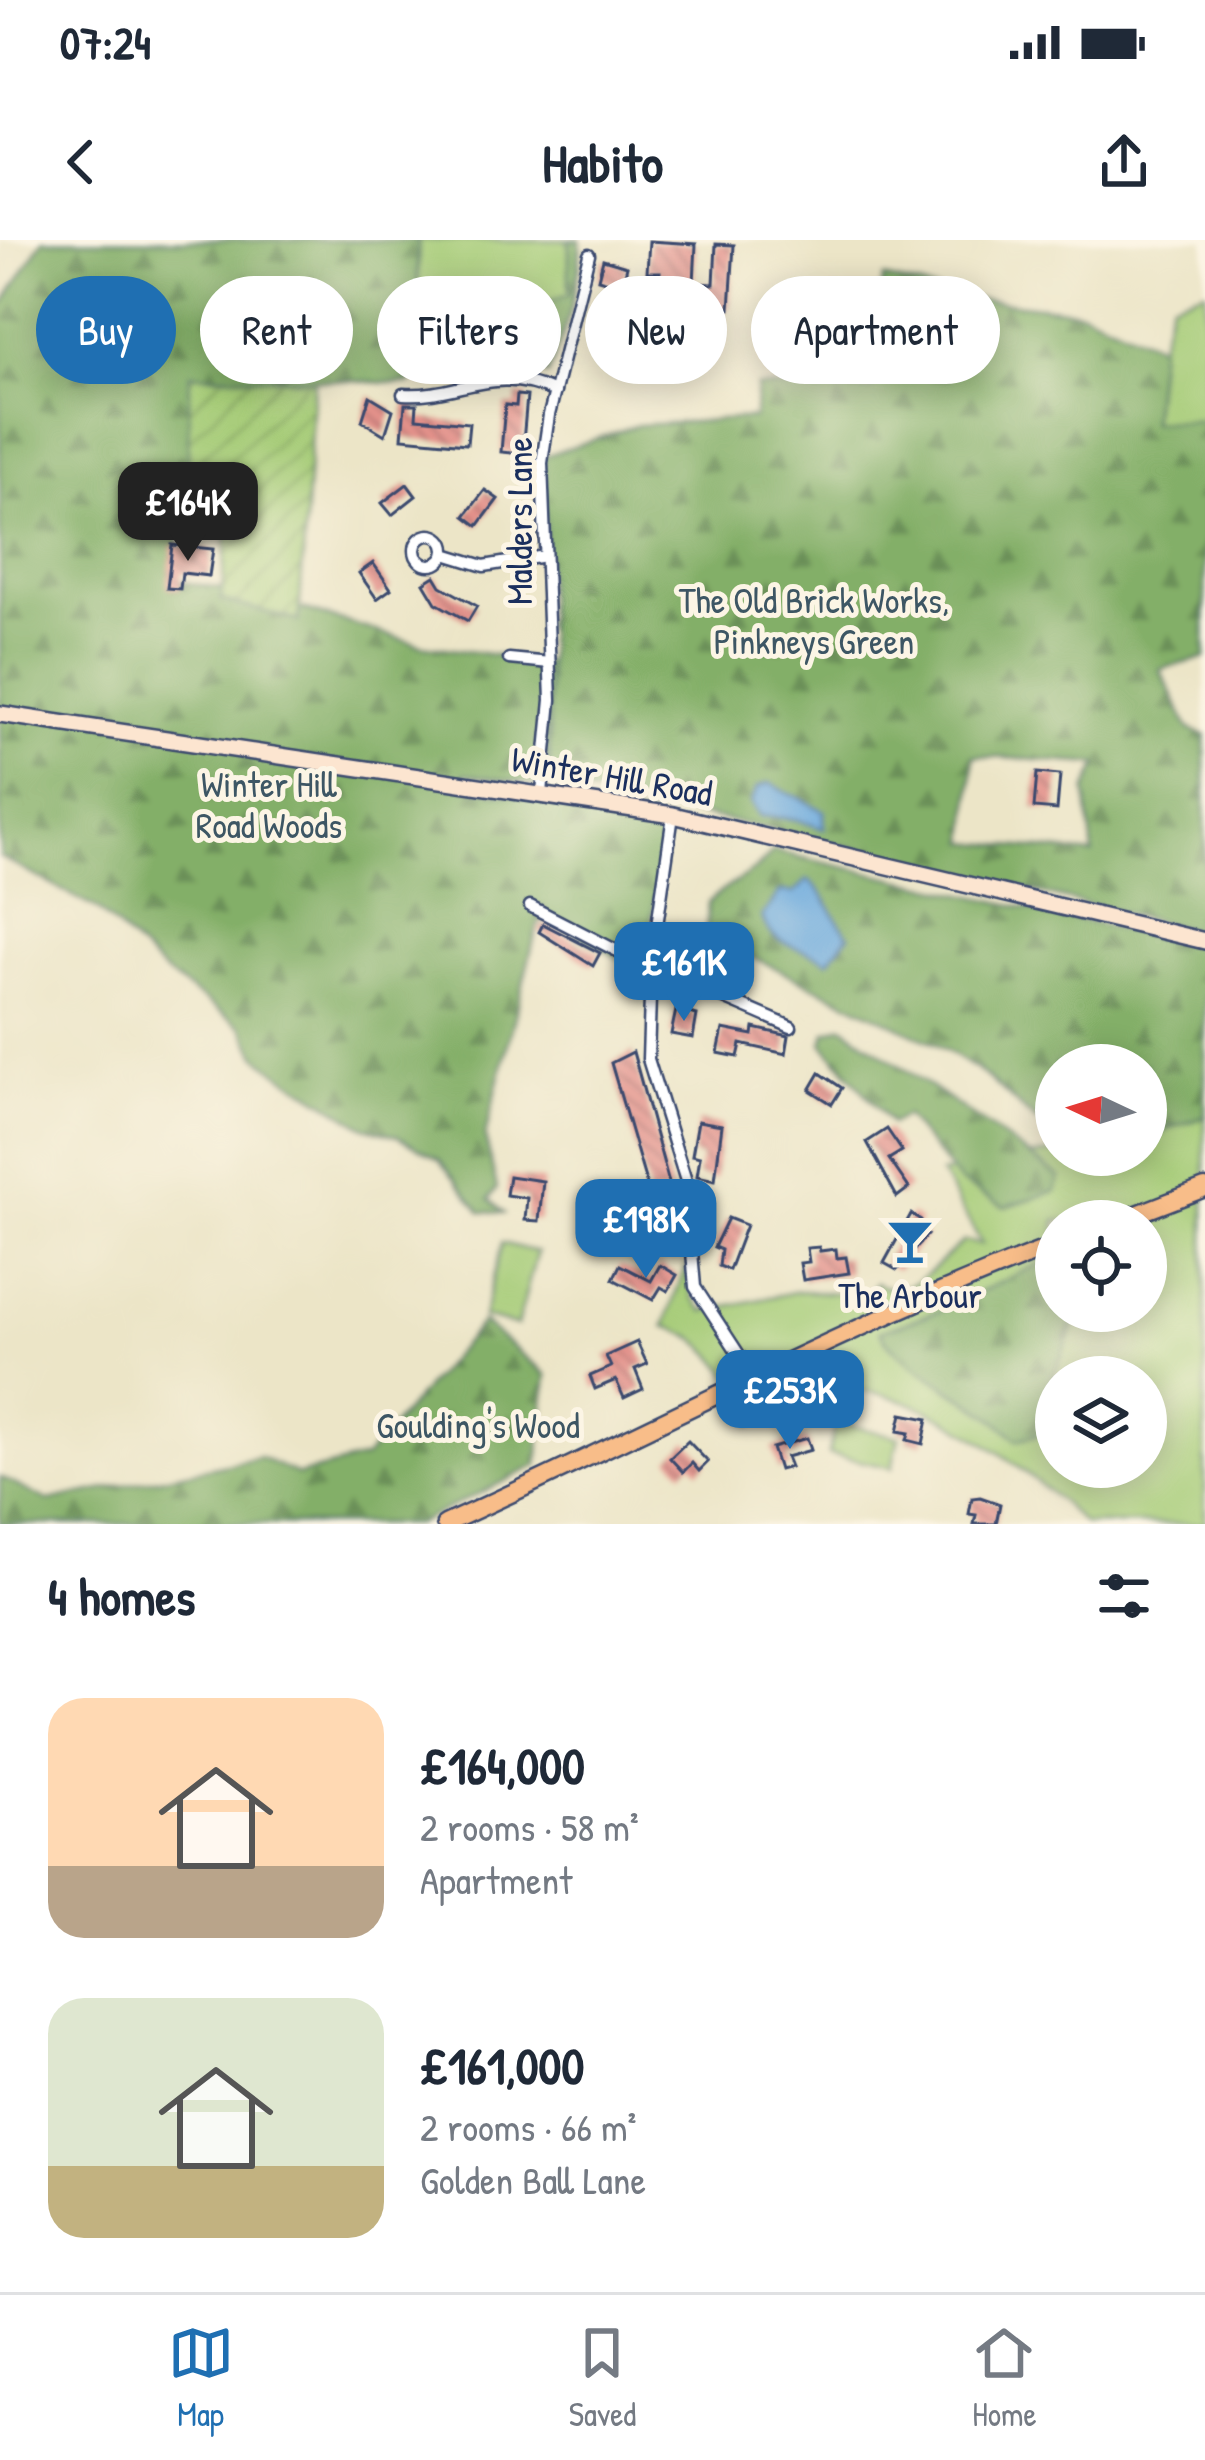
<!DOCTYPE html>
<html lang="en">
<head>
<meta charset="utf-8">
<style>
  body { margin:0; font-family:"Patrick Hand",sans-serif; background:#f2f2f3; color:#1f2937; height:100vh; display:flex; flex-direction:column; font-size:45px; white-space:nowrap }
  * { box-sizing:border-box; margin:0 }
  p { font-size:39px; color:#747a83 }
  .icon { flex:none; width:66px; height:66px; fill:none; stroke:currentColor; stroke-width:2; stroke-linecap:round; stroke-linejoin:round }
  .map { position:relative; height:1284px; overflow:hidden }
  .panel { display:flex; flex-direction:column; background:#fff; flex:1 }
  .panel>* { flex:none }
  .hud { position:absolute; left:36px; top:36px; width:1134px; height:108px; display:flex; gap:24px }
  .needle { width:78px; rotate:274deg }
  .buttons { position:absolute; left:1035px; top:804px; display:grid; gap:24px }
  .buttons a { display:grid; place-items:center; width:132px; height:132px; border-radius:50%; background:#fff; box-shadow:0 6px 30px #0003; font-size:60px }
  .price { position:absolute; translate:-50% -102px; padding:0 27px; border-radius:24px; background:#1f6fb2; color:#fff; font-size:39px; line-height:78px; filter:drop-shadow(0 3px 6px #0008) }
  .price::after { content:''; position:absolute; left:50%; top:72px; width:36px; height:27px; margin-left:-18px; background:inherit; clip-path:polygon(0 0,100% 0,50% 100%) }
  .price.selected { background:#222; color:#fff }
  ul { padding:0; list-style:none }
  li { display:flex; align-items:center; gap:36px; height:300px; padding:0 48px }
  li span { display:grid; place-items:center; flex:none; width:336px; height:240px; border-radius:36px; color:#555 }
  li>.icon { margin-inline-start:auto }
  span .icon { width:144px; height:144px; fill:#fffc; stroke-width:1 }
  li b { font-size:51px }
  h2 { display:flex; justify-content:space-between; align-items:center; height:144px; padding:0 48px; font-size:51px }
  .pill { padding:0 42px; border-radius:54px; background:#fff; box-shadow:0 6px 30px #0003; font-size:42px; line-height:108px }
  .pill.selected { background:#1f6fb2; color:#fff }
  .status { display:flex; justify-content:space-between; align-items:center; height:84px; padding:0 60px; background:#fff; direction:ltr }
  .status svg { height:33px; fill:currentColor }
  header { display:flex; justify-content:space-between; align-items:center; height:156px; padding:0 48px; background:#fff; font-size:54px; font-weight:800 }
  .menu { display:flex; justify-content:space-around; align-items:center; height:168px; border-top:3px solid #e0e1e3; background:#fff; font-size:33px; color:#747a83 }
  .menu a { display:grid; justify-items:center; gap:6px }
  .menu .selected { color:#1f6fb2 }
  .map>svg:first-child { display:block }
  .green { fill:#a4cb76; stroke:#607d6a; stroke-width:3; fill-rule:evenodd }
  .forest { fill:url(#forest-firs); stroke:#4f6f62; stroke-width:3; fill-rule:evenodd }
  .garden { fill:url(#garden-furrows); stroke:#607d6a; stroke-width:3 }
  .water { fill:#6ba9dd; stroke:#436c9e; stroke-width:3 }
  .building { fill:url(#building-back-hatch) }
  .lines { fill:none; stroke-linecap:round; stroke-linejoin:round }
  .street-casing { stroke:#3a4a6e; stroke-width:15 }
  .secondary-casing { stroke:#3a4a6e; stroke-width:20 }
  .primary-casing { stroke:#3a4a6e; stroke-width:21 }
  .street { stroke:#fff; stroke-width:10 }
  .secondary { stroke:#fce5d0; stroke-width:15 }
  .primary { stroke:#f8bd89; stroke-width:16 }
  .labels { text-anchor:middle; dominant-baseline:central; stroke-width:10; stroke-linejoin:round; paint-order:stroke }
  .street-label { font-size:36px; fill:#1b2f5e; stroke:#fcf5e5 }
  .park-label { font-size:36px; fill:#3d5664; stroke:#fcf5e5 }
  .poi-label { font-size:36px; fill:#1b2f5e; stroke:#fcf5e5 }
</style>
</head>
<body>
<div class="status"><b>07:24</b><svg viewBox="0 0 49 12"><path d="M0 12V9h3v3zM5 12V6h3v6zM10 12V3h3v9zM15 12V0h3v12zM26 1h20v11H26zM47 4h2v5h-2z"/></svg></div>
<header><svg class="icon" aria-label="back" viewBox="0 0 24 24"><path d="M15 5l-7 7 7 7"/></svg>Habito<svg class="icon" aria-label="share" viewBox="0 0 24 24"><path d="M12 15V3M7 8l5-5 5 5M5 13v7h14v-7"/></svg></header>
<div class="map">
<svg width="1205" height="1284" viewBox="0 0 1205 1284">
  <defs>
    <pattern id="forest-firs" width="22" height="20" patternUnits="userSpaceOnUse" patternTransform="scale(3)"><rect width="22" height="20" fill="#83af67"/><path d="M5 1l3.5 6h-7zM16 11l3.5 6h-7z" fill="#6a8f58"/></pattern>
    <pattern id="garden-furrows" width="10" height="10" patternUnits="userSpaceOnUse" patternTransform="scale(3)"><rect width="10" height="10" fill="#a4cb76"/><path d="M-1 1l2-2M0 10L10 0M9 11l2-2" fill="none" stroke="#85a564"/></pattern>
    <pattern id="building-back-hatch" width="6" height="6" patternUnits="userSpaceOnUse" patternTransform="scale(3)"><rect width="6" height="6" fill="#e3918a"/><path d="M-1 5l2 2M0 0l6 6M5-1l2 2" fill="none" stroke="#b77774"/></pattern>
  </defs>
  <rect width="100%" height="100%" fill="#fcf5e5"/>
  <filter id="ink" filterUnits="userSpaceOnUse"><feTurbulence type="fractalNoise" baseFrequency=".00833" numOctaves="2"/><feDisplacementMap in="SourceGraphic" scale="24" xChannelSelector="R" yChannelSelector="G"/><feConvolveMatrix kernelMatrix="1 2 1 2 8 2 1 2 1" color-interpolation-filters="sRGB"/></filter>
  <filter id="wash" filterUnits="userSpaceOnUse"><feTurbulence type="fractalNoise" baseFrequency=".004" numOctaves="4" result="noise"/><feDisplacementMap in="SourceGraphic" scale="48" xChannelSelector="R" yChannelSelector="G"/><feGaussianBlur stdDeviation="2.7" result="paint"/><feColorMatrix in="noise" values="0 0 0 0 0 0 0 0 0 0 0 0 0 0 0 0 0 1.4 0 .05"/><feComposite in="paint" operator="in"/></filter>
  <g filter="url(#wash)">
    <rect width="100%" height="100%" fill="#ece5c7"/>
    <!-- green -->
    <g class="green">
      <polygon points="418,0 580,0 580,27 548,135 418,134"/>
      <polygon points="1205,50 1205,181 1151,182 1159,105 1171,62"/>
      <path d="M1205 877V1284H1084C1027 1228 912 1136 827 1152 800 1157 776 1175 751 1186 738 1142 713 1099 665 1086L685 1026 693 1058 704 1071 799 1051 866 1054 876 1043C911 1063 936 1022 964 1001L982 1004 941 934 1056 912 1146 915V894ZM1056 981H1146V1071H1056ZM1056 1137H1146V1227H1056Z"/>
      <polygon points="502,1003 537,1012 517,1086 483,1077"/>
      <polygon points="836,1182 899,1197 892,1228 828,1214"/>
    </g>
    <!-- forest -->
    <g class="forest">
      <polygon points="43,0 418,0 418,134 410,144 191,134 195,246 182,279 172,340 254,354 421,405 548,422 548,546 464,534 462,547 654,577 666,591 643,732 548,678 538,684 485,896 497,948 489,959 504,973 481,972 440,920 398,896 365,887 274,830 257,815 242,787 167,734 97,669 0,617 0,69"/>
      <path d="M569 0H580C581 48 565 91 548 135L474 133V95L531 94 537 66 569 54Z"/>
      <path d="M883 38 962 57 1082 71 1159 105 1151 182 1205 181V418L1160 429 1189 489 1205 495V693L791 593 550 546 544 216 638 185 754 178 757 147 872 149ZM974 516 1098 524 1086 551 1093 614 967 602Z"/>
      <path d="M773 611 1205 708V877L1168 889 1146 906V825H1056V899L983 834 936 804 748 715 705 708 708 663C733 638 749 641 773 611Z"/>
      <polygon points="843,786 1060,937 1056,951 1005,967 960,942 905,876 891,884 823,803 826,792"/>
      <path d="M1056 1016V1071H1081L1049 1145 1043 1193 1017 1200C988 1165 891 1121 880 1091L939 1071Z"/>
      <polygon points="482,1082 547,1135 538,1225 416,1284 0,1284 0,1237 48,1261 260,1217 298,1235 365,1218"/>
    </g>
    <!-- garden -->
    <polygon class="garden" points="190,134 314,140 299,381 221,360 227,293 187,252"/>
    <!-- water -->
    <g class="water">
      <polygon points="770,543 824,571 824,589 795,579 760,576 751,563 757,548"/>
      <path d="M808 640C828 654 832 677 849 695L828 721C802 704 772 710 762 676L780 652 794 653Z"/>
    </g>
    <g id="blocks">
      <!-- building -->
      <g class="building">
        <polygon points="649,1 696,4 694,43 714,44 716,4 734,5 730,69 723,69 723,84 712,83 713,69 658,66 660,32 647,32"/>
        <polygon points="603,19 627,26 622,46 598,39"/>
        <polygon points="644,85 697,88 696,104 680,103 676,132 659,130 662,102 643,101"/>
        <polygon points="517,155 527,156 522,214 501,212 505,165 516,166"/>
        <polygon points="370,156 393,170 385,195 362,181"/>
        <polygon points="405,164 417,164 416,178 469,183 467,204 402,198"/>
        <polygon points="407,244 416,256 392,275 382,263"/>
        <polygon points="485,250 498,259 478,286 465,276"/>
        <polygon points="172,305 213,309 209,336 182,333 180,349 167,348"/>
        <polygon points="373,323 391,349 377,359 359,333"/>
        <polygon points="435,336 441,346 477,366 468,381 436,363 424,343"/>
        <polygon points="1037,533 1060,535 1057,570 1034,568"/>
        <polygon points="543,684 600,713 593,726 539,692"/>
        <polygon points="676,770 697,775 693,798 671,794"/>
        <polygon points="754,788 789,796 786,814 741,804 738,817 718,813 723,789 753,795"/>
        <polygon points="633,812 671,950 650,956 611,823"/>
        <polygon points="820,833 842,848 832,864 810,850"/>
        <polygon points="698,881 722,885 715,940 697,936 700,917 692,915"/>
        <polygon points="887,889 902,911 889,919 909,948 897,957 867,902"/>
        <polygon points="509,936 543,941 539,981 525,980 527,958 506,955"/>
        <polygon points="911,974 921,980 916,989 927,995 897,1030 884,1023"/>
        <polygon points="728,978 746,985 729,1030 719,1026 721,1010 714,1007"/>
        <polygon points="819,1007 820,1011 836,1009 837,1018 846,1017 849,1033 803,1040 800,1023 809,1022 807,1008"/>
        <polygon points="620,1025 651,1041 660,1025 677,1035 668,1051 661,1047 653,1060 613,1039"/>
        <polygon points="637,1102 647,1124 635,1129 643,1149 624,1158 616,1140 595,1149 590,1136 611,1127 606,1116"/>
        <polygon points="902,1174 928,1179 923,1204 907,1200 909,1193 898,1191"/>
        <polygon points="807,1198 811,1210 786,1217 790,1227 779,1230 772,1208"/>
        <polygon points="688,1201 708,1222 699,1231 692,1223 683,1232 670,1218"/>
        <polygon points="980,1257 1000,1264 996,1284 974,1284 976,1275 969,1274 972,1258"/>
      </g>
    </g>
  </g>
  <g filter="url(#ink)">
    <use href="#blocks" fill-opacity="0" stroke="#3a4a6e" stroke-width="3"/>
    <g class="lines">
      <defs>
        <g id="street">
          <path d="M403 154C458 158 494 123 555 152"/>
          <circle cx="430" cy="310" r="15"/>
          <polyline points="445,314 484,326 545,316"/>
          <polyline points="509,419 550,423"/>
          <polyline points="542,553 551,460 542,223 549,175 589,14"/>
          <polyline points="673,575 651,727 648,819 686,941 695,1047 753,1136"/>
          <polyline points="530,666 627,716 791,787"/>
        </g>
        <polyline id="secondary" points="0,474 673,575 1205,701"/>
        <g id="primary">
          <polyline points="1119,981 1205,948"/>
          <path d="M445 1284C649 1192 846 1085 1056 1005"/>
        </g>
      </defs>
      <!-- street casing -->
      <use href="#street" class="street-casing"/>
      <!-- secondary casing -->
      <use href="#secondary" class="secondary-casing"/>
      <!-- primary casing -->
      <use href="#primary" class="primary-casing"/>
      <!-- street -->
      <use href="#street" class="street"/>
      <!-- secondary -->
      <use href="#secondary" class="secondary"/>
      <!-- primary -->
      <use href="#primary" class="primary"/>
    </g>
  </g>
  <!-- icons -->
  <defs>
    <symbol id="bar-bare" viewBox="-9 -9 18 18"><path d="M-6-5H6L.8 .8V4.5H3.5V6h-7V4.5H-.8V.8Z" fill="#1f6fb2" stroke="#fcf5e5" stroke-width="2.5" paint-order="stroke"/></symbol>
  </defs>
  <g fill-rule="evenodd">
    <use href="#bar-bare" x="877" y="968" width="66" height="66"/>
  </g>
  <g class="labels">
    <!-- street labels -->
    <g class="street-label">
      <text transform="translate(518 281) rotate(-90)">Malders Lane</text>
      <text transform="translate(612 535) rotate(10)">Winter Hill Road</text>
    </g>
    <!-- park labels -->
    <g class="park-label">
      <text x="814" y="359">The Old Brick Works,<tspan x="814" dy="41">Pinkneys Green</tspan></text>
      <text x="269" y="543">Winter Hill<tspan x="269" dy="41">Road Woods</tspan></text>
      <text x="478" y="1184">Goulding's Wood</text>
    </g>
    <!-- poi labels -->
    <g class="poi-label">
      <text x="910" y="1054">The Arbour</text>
    </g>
  </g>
</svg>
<div class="buttons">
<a><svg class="needle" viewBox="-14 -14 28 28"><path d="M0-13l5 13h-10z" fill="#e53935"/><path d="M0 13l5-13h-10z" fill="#747a83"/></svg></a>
<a><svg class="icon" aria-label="locate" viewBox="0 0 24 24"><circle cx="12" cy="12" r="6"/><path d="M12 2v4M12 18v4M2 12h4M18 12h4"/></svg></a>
<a><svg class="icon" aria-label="layers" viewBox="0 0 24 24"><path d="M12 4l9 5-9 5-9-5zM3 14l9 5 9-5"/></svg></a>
</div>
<b class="price selected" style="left:188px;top:324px">£164K</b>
<b class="price" style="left:684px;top:784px">£161K</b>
<b class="price" style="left:646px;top:1041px">£198K</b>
<b class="price" style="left:790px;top:1212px">£253K</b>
<div class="hud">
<a class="pill selected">Buy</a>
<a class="pill">Rent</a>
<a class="pill">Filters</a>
<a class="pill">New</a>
<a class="pill">Apartment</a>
</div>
</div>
<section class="panel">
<h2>4 homes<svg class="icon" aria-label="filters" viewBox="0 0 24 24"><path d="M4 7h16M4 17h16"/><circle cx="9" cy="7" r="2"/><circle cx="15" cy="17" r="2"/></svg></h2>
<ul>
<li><span style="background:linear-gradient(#ffd9b3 70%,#b9a48a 0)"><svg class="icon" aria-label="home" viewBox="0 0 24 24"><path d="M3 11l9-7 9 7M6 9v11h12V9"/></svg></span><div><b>£164,000</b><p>2 rooms · 58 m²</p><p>Apartment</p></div></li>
<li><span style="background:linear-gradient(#dfe7d0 70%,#c2b280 0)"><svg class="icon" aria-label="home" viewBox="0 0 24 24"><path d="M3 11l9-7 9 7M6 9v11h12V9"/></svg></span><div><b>£161,000</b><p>2 rooms · 66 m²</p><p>Golden Ball Lane</p></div></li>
</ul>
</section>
<nav class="menu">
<a class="selected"><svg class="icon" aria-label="map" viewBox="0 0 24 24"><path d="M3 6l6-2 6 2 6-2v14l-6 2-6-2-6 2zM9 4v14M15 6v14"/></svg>Map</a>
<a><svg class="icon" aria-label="saved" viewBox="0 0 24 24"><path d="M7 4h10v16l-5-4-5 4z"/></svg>Saved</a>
<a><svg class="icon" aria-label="home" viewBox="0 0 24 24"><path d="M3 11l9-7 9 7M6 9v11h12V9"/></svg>Home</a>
</nav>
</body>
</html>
